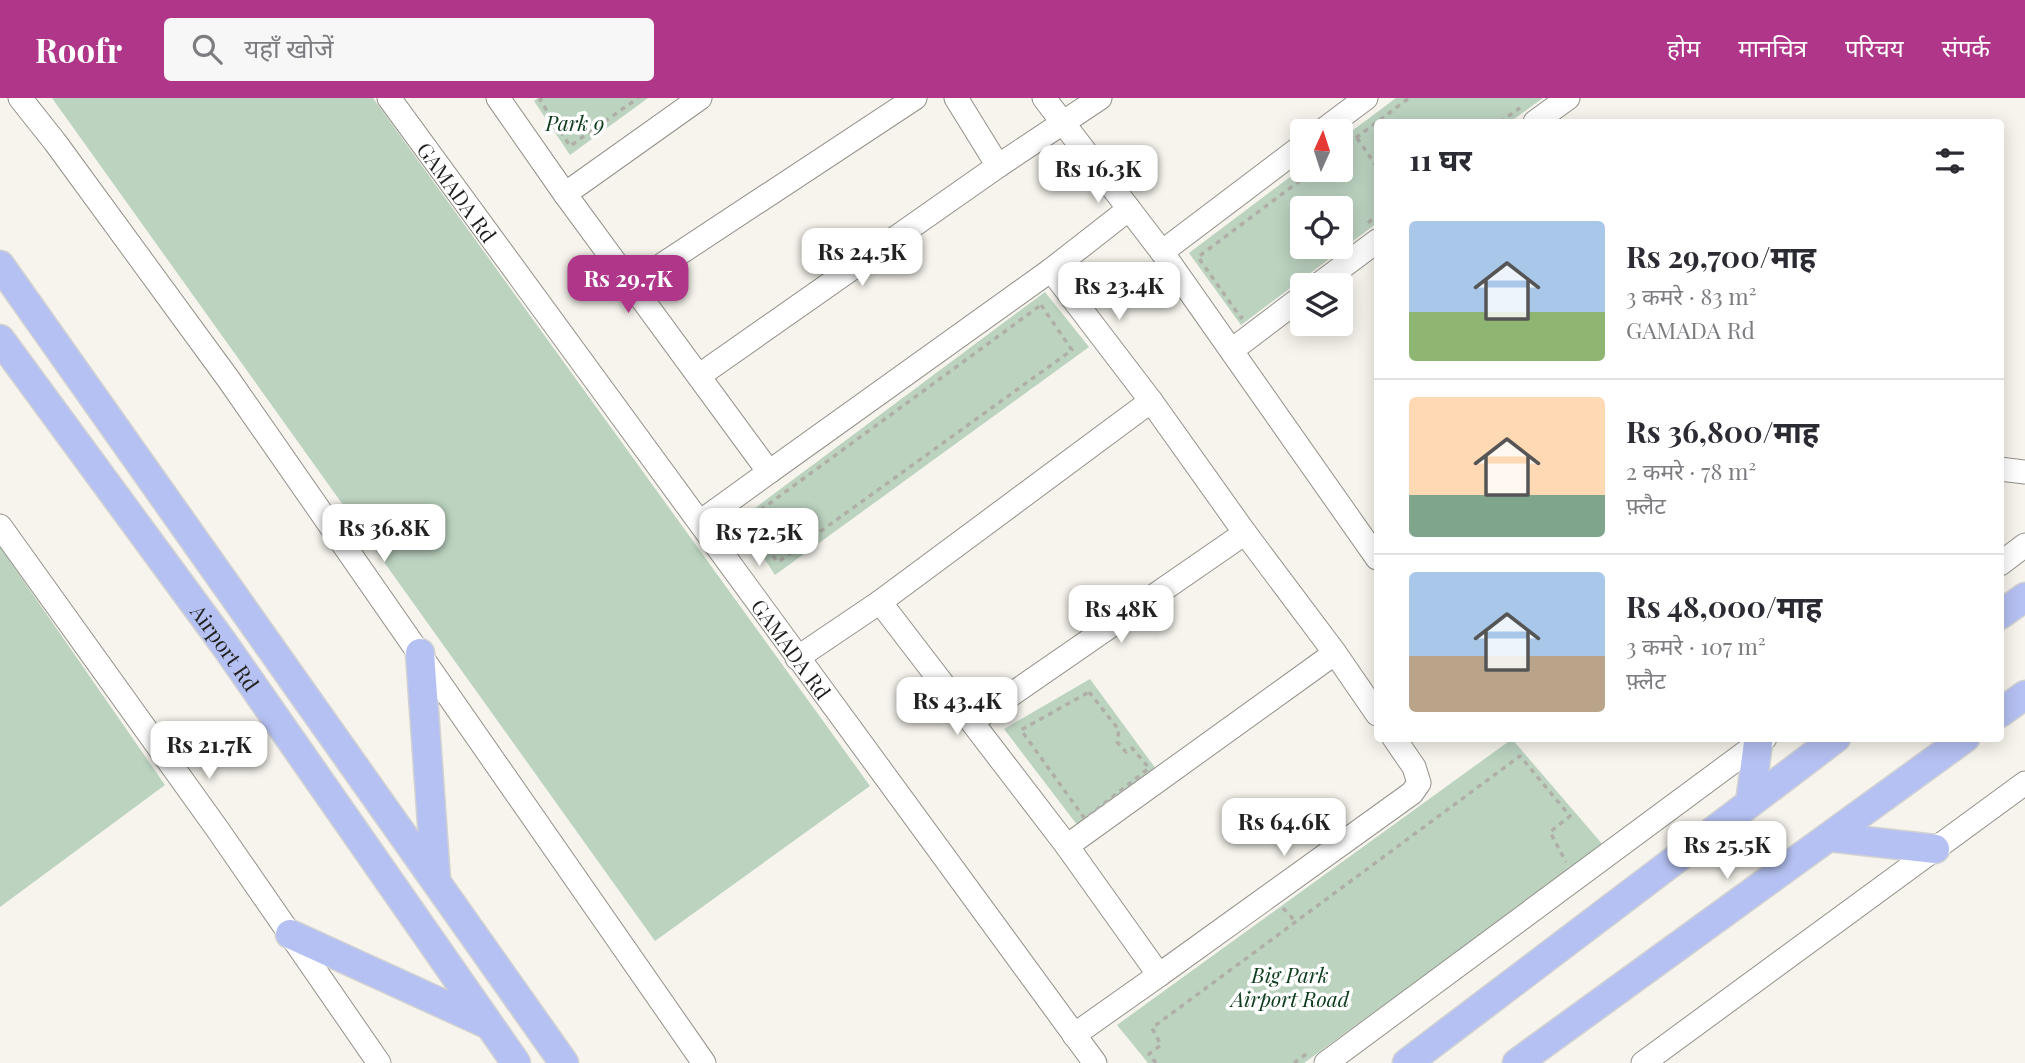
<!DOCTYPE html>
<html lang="hi">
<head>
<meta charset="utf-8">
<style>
  body { margin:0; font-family:"Playfair Display","Noto Sans Devanagari",serif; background:#f7f7f7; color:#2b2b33; height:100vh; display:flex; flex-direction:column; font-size:26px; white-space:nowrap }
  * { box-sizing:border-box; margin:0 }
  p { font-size:23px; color:#7c7c81 }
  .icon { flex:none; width:38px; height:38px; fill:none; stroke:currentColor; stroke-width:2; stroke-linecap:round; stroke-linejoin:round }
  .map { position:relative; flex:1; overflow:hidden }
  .panel { position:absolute; left:1374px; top:21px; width:630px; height:623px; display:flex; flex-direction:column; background:#fff; border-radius:7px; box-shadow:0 4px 18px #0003 }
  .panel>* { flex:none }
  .needle { width:46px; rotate:3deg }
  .controls { position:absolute; left:1290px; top:21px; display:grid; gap:14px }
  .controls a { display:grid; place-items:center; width:63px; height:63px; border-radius:7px; background:#fff; box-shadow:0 4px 18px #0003; font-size:35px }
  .price { position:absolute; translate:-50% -60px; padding:0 16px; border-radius:14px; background:#fff; color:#222; font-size:23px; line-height:46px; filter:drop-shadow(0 2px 4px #0008) }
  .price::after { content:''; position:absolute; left:50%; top:42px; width:21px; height:16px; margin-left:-10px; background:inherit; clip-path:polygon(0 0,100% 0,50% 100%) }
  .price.selected { background:#b03689; color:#fff }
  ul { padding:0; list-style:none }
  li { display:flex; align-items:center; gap:21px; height:175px; padding:0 35px }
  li+li { border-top:2px solid #e1e1e2 }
  li span { display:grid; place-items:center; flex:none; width:196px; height:140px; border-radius:7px; color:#555 }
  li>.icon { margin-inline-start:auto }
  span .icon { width:84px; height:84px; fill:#fffc; stroke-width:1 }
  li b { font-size:30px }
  h2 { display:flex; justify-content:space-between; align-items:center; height:84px; padding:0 35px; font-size:30px }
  header { display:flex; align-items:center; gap:42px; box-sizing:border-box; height:98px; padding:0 35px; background:#b03689; color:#fff }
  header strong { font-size:33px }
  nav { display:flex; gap:38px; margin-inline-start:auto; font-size:24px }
  .search { width:490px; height:63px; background:#f7f7f7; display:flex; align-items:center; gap:18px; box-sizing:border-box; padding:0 24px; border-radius:7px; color:#7c7c81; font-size:26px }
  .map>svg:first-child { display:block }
  .green { fill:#bcd3c0; fill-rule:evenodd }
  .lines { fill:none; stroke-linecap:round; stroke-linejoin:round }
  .minor-casing { stroke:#93918a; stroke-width:25 }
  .major-casing { stroke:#d2d2d2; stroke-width:31 }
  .path { stroke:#b0aea8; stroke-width:3.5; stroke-dasharray:5 5; stroke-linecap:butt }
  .minor { stroke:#fff; stroke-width:23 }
  .major { stroke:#b5c1f2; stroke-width:28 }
  .labels { text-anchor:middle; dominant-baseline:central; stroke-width:7; stroke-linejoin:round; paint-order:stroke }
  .park-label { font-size:21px; font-style:italic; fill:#0d3c1d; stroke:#fff }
  .street-label { font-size:21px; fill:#201f1d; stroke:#fff }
</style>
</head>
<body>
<header>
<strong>Roofr</strong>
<div class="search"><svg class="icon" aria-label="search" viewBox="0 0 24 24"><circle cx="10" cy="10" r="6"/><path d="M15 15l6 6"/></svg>यहाँ खोजें</div>
<nav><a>होम</a><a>मानचित्र</a><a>परिचय</a><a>संपर्क</a></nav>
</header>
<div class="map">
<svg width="2025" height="965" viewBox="0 0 2025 965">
  <rect width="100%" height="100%" fill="#f6f4ec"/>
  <!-- green -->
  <g class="green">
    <polygon points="52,0 373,0 870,688 655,843"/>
    <polygon points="538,0 648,0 570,57 534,3"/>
    <path d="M1396 0H1543L1510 24H1377V125L1241 227 1189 155 1302 70 1340 72 1341 41ZM1302 110H1340V149H1302Z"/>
    <polygon points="1045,194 1089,249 775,477 739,422"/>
    <polygon points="0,449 165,687 0,809"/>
    <polygon points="1090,581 1156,671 1078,728 1004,631"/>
    <polygon points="1512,641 1603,747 1304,965 1148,965 1117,927"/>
  </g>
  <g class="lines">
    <defs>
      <g id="minor">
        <polyline points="20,0 55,44 229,282 704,965"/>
        <path id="s1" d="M389 0 1095 965"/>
        <polyline points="498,0 565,96 769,374 700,424"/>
        <polyline points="956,0 998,68"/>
        <polyline points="1044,0 1162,154 1377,460"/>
        <polyline points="1535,24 1568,0"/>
        <polyline points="1322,33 1366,0"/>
        <polyline points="565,96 700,0"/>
        <polyline points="1162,154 1302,48"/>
        <polyline points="1051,172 1151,303"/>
        <polyline points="633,186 915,0"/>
        <polyline points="1318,187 1377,143"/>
        <polyline points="1232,252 1302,199"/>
        <polyline points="700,277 998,68 1100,0"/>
        <polyline points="2000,371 2025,374"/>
        <polyline points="769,374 1051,172 1129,111"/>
        <polyline points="0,428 218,732 379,965"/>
        <polyline points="2000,466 2025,447"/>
        <polyline points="880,504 1067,748"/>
        <polyline points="1335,555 1377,616"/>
        <polyline points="797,560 880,504 1151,303 1245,435 1335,555 1067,748 1159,877 1074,937"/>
        <polyline points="973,623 1245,435"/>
        <polyline points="1159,877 1412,695 1419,685 1414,669 1394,640"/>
        <polyline points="1326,965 1765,640"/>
        <polyline points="1643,965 2025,685"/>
      </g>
      <g id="major">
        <polyline points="0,167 564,965"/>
        <path id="s2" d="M0 241 224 546 516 965"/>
        <polyline points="2000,517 2025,499"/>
        <polyline points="420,555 436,782"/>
        <polyline points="2000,615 2025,597"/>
        <polyline points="1750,705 1758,645"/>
        <polyline points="1829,739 1935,751"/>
        <polyline points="290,836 487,926"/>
        <polyline points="1407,965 1836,640"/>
        <polyline points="1517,965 1965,640"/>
      </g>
    </defs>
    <!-- minor casing -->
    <use href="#minor" class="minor-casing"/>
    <!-- major casing -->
    <use href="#major" class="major-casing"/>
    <!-- path -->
    <g class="path">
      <polyline points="542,0 540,2 570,48 638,0"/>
      <polyline points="1500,24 1520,10"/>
      <polyline points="1357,40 1377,69"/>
      <polyline points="1340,52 1409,0"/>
      <polyline points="1368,125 1377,117"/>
      <polygon points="1041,207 1072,252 778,464 744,424"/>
      <polyline points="1243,218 1241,220 1198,159 1314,72"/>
      <polygon points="1089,594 1119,632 1117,644 1126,654 1132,650 1149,670 1085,721 1021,632"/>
      <polyline points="1283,810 1296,824"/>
      <polyline points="1156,965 1149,956 1161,947 1152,930 1520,658 1570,718 1550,734 1566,764"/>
      <polyline points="1294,965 1309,954"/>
    </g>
    <!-- minor -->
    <use href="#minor" class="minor"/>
    <!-- major -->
    <use href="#major" class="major"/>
  </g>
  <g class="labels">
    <!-- park labels -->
    <g class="park-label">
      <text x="575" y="24">Park 9</text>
      <text x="1290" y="876">Big Park<tspan x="1290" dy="24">Airport Road</tspan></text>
    </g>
    <!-- street labels -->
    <g class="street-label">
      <text stroke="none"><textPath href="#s1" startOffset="116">GAMADA Rd</textPath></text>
      <text stroke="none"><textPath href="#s2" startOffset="382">Airport Rd</textPath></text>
      <text stroke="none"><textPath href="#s1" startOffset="682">GAMADA Rd</textPath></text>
    </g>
  </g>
</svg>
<div class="controls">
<a><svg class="needle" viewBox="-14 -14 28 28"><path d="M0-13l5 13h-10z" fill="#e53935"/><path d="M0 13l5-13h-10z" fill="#7c7c81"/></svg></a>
<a><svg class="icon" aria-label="locate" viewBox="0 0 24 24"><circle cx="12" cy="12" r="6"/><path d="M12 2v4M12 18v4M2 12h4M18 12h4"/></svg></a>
<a><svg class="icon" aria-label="layers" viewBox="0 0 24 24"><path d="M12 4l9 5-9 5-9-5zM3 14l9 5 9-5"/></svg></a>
</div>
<b class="price" style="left:1098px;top:107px">Rs 16.3K</b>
<b class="price" style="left:862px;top:190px">Rs 24.5K</b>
<b class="price selected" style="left:628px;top:217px">Rs 29.7K</b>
<b class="price" style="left:1119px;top:224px">Rs 23.4K</b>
<b class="price" style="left:384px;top:466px">Rs 36.8K</b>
<b class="price" style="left:759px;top:470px">Rs 72.5K</b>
<b class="price" style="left:1121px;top:547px">Rs 48K</b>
<b class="price" style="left:957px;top:639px">Rs 43.4K</b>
<b class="price" style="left:209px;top:683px">Rs 21.7K</b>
<b class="price" style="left:1284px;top:760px">Rs 64.6K</b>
<b class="price" style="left:1727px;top:783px">Rs 25.5K</b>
<section class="panel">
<h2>11 घर<svg class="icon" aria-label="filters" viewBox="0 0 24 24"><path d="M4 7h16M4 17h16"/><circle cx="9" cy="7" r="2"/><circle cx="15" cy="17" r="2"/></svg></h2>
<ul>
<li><span style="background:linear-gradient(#a9c7e8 65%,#8fb573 0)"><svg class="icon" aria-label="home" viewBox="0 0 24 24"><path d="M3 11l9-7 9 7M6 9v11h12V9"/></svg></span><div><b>Rs 29,700/माह</b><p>3 कमरे · 83 m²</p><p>GAMADA Rd</p></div></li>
<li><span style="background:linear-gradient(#ffd9b3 70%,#7fa58c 0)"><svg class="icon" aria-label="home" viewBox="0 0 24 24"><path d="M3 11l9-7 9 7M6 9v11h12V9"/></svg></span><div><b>Rs 36,800/माह</b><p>2 कमरे · 78 m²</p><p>फ़्लैट</p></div></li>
<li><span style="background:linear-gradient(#a9c7e8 60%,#b9a48a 0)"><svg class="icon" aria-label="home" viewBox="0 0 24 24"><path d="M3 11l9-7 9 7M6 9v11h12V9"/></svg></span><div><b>Rs 48,000/माह</b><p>3 कमरे · 107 m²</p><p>फ़्लैट</p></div></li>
</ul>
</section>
</div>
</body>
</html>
